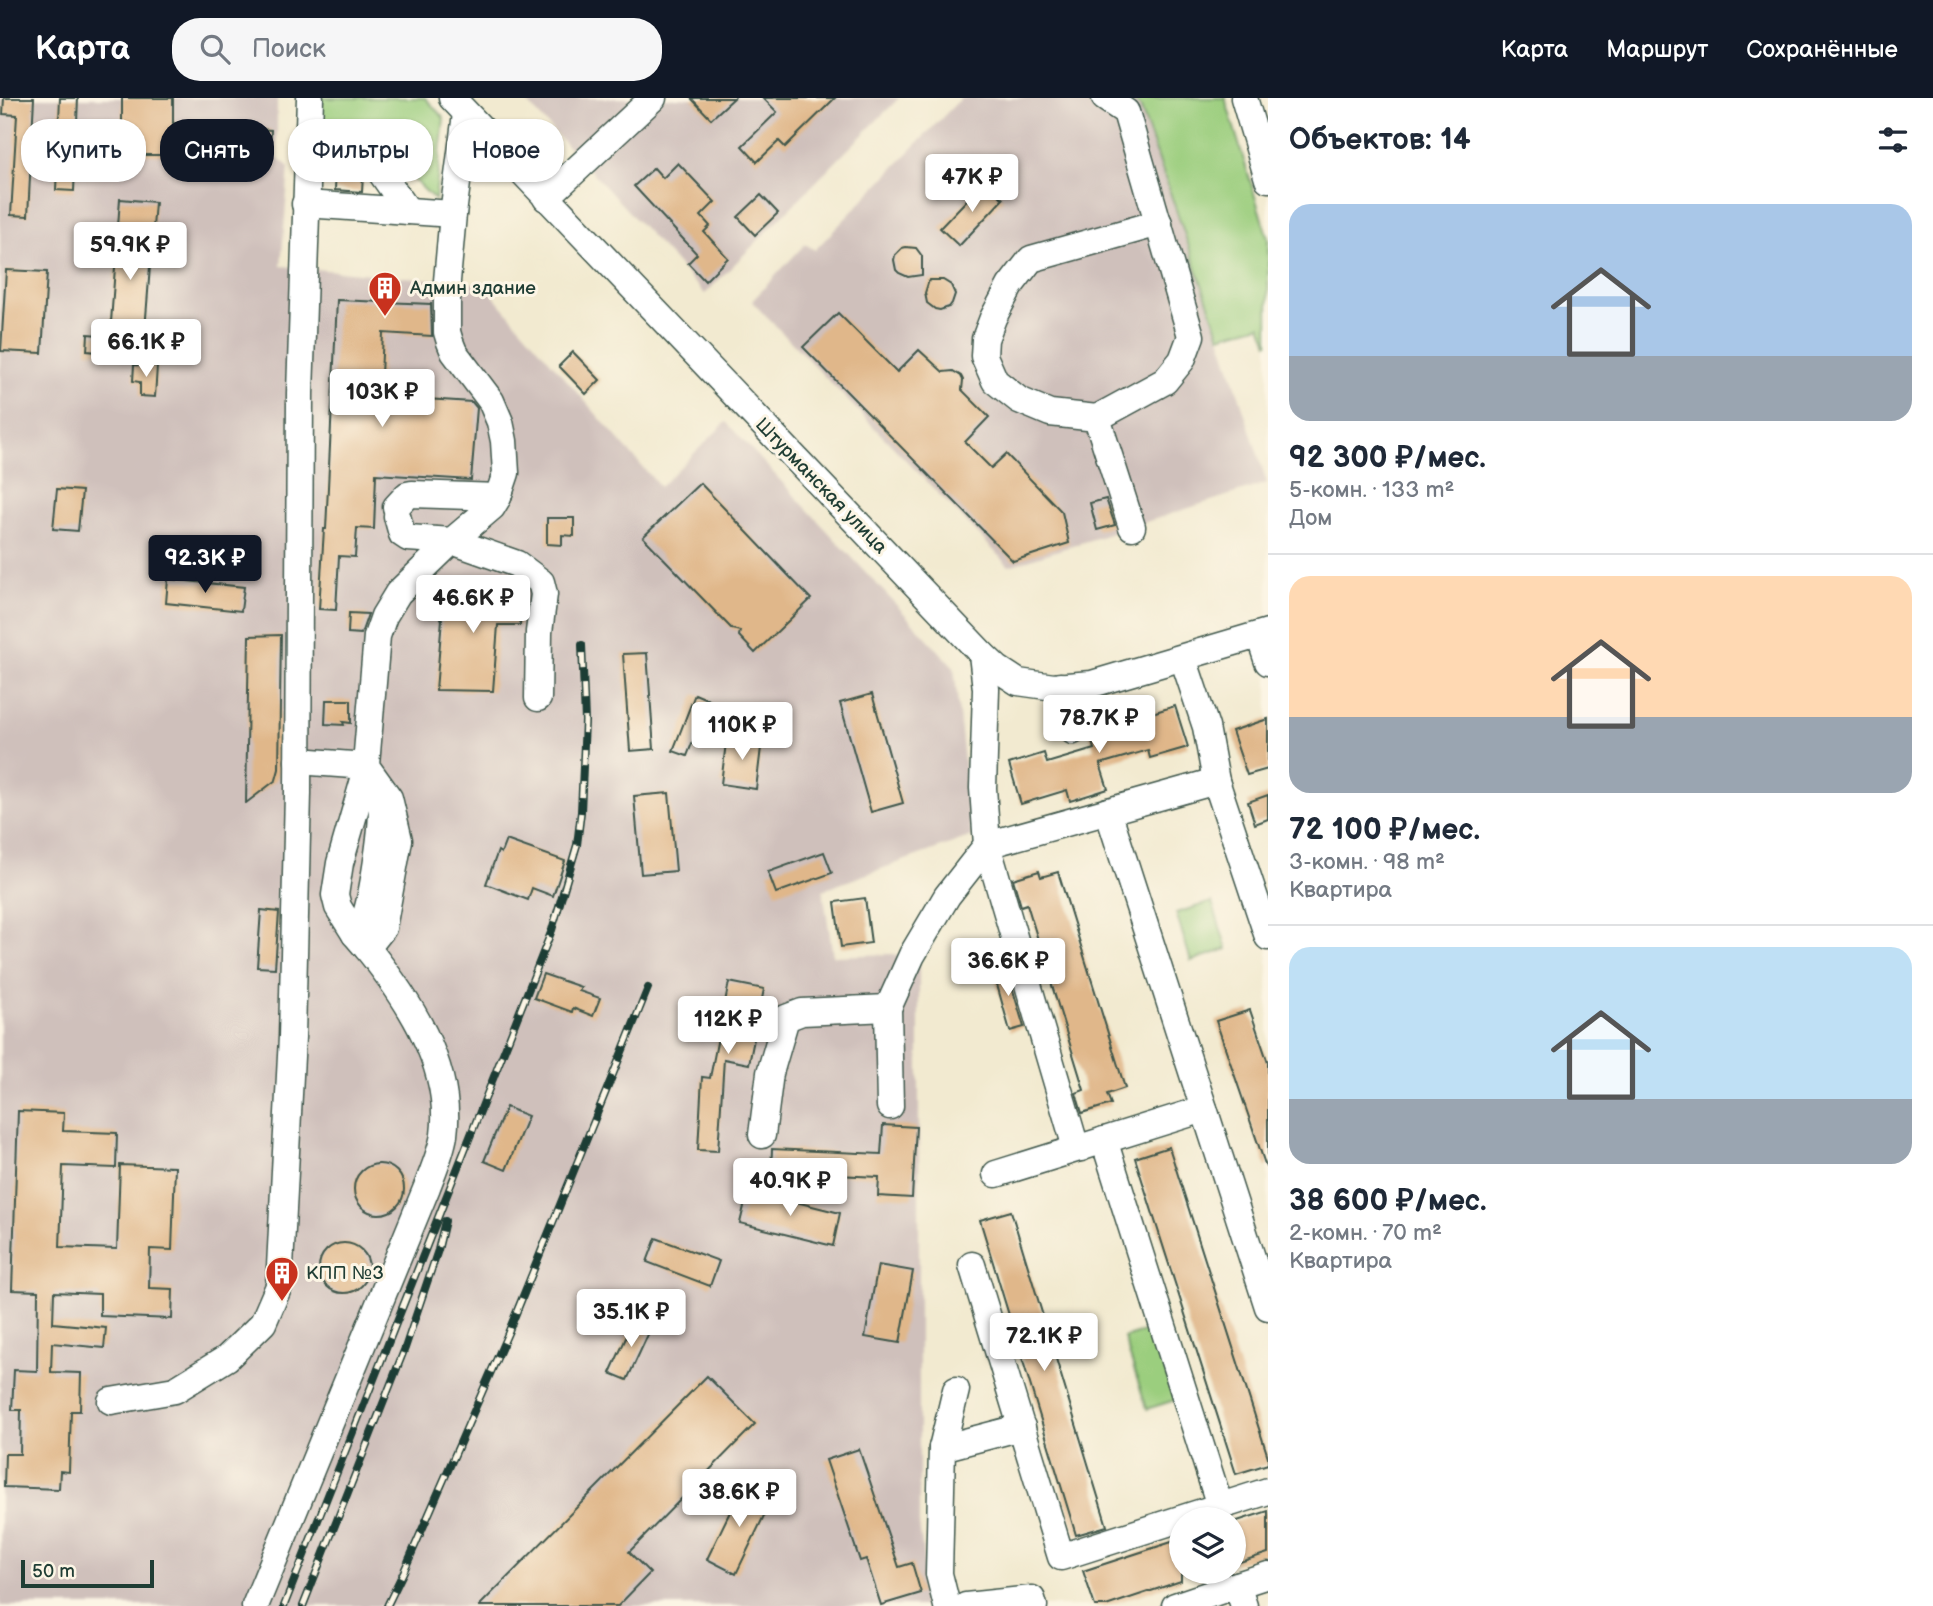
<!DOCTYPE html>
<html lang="ru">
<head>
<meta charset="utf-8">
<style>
  body { margin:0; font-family:"Balsamiq Sans",sans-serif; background:#f6f6f7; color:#1f2937; height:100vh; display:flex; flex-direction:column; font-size:26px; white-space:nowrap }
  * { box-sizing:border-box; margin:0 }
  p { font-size:23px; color:#747a83 }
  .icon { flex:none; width:38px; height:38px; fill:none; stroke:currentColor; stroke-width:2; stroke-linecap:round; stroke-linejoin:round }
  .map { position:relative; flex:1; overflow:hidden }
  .sheet { display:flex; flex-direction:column; background:#fff; width:665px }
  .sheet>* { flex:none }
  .banner { position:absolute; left:21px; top:21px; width:665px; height:63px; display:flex; gap:14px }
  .controls { position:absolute; left:1169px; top:1409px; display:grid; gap:14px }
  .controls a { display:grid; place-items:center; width:77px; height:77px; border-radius:50%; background:#fff; box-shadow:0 2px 5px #0004; font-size:35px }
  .scale { position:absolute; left:21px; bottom:18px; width:133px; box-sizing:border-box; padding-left:7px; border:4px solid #1f3d34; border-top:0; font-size:19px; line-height:24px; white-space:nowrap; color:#1f3d34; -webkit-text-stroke:5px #fcf5e5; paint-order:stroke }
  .price { position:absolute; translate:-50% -60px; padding:0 16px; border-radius:7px; background:#fff; color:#222; font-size:23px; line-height:46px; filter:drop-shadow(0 2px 4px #0008) }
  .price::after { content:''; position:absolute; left:50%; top:42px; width:21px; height:16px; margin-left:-10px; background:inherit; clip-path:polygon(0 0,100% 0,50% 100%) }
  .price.on { background:#111827; color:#fff }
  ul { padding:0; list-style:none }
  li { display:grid; align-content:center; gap:14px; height:371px; padding:0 21px }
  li+li { border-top:2px solid #e0e1e3 }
  li span { display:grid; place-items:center; height:217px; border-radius:21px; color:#555 }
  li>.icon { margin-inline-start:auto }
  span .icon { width:126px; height:126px; fill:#fffc; stroke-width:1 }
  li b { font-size:30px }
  h2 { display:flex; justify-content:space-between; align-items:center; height:84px; padding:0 21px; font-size:30px }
  .chip { padding:0 24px; border-radius:28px; background:#fff; box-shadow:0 2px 5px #0004; font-size:24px; line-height:63px }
  .chip.on { background:#111827; color:#fff }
  header { display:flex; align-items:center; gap:42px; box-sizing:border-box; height:98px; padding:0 35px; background:#111827; color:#fff }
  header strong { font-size:33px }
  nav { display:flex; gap:38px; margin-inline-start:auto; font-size:24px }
  .search { width:490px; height:63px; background:#f6f6f7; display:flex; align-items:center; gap:18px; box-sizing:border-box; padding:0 24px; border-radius:28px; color:#747a83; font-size:26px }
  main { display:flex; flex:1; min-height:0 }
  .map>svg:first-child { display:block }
  .industrial { fill:#cfc0bb }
  .green { fill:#9bce7e; stroke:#5d8659; stroke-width:2 }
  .building { fill:#e0b78a }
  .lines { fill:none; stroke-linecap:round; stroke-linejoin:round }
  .minor-casing { stroke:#3f574b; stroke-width:29 }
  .minor { stroke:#fff; stroke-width:26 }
  .rail-casing { stroke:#1f3d34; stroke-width:8 }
  .rail { stroke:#fcf5e5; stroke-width:5; stroke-dasharray:16; stroke-linecap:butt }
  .labels { text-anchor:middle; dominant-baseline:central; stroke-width:6; stroke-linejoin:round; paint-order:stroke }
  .poi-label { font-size:19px; fill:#1f3d34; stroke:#fcf5e5; text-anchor:start }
  .street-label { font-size:19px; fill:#1f3d34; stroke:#fcf5e5 }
</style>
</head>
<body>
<header>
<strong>Карта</strong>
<div class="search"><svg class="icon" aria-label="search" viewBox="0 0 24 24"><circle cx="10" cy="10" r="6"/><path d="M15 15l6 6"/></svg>Поиск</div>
<nav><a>Карта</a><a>Маршрут</a><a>Сохранённые</a></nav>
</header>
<main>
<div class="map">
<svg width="1268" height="1508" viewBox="0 0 1268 1508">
  <rect width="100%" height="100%" fill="#fcf5e5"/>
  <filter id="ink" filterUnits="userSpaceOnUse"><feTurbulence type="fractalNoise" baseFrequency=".0143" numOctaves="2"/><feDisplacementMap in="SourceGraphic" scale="14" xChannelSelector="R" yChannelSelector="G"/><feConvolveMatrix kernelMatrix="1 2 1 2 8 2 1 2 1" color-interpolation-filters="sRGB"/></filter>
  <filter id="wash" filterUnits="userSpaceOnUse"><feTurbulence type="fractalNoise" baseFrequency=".00686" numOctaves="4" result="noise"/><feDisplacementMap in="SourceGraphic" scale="28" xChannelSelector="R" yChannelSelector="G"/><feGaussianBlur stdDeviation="1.57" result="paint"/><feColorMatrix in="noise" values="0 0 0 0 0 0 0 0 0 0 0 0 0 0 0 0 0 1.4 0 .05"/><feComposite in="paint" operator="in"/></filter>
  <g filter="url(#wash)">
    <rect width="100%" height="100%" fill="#f2ead0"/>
    <!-- industrial -->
    <g class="industrial">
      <polygon points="0,0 277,0 277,59 289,69 281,168 483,186 660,389 726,324 954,569 972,738 823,792 833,858 893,856 919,866 919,1426 930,1508 0,1508"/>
      <polygon points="523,0 899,0 705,196"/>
      <polygon points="961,0 1128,0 1140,8 1220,238 1267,385 1009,468 758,210 752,203 805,146 815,152"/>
    </g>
    <!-- green -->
    <g class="green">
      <polygon points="321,0 425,0 444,20 435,102 371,40 319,38"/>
      <polygon points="1128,0 1225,0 1268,141 1268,246 1261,227 1220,238 1140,8"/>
      <polygon points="1212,804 1227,851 1191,863 1176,815"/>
      <polygon points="1152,1231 1175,1302 1147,1311 1124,1240"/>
    </g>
    <g id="blocks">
      <!-- building -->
      <g class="building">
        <polygon points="4,0 34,0 28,118 11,117 17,17 3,16"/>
        <polygon points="60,0 78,0 74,93 56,92"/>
        <polygon points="122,0 173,0 173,25 271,32 270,55 173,48 173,57 122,57"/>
        <polygon points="691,0 734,0 711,21"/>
        <polygon points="763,0 835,0 785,49 779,43 757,64 742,48 777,14"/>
        <polygon points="678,65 715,104 701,118 710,128 704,134 728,160 705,183 688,165 697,156 634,88 654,70 663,80"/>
        <polygon points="336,69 359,71 363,77 362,94 335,92"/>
        <polygon points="985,83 1003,101 959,148 940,130"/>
        <polygon points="761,97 778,115 755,137 738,119"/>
        <polygon points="120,101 155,104 143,258 87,253 88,236 110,238"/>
        <polygon points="906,149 916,150 922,158 922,177 908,179 899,175 896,172 894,162 895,157 902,150"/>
        <polygon points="6,172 47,174 42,255 1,253"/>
        <polygon points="929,182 943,182 951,187 955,196 952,205 949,209 940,212 935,211 927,205 925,195"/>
        <polygon points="337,202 431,206 432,238 383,235 380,298 472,304 477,310 471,382 376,376 374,431 357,430 355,459 339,458 336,512 319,511 324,431 326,431"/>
        <polygon points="838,215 897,274 919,252 943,274 953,273 961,278 963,282 962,292 989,319 965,344 991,370 1006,356 1062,414 1069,445 1013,463 803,249"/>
        <polygon points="573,254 600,282 586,296 559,268"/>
        <polygon points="134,267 157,268 155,299 140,298 140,284 133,283"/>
        <polygon points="700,385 811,501 755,555 739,538 740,533 732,531 643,439"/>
        <polygon points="57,391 82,393 78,433 53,431"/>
        <polygon points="1106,401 1115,427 1097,432 1090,405"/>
        <polygon points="547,420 574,420 574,438 562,437 562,447 547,446"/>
        <polygon points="168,481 244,489 241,513 166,505"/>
        <polygon points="443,486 523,493 520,527 498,527 493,593 436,592 442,521 440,520"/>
        <polygon points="349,515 368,516 361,536 348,535"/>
        <polygon points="281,537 279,671 276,682 246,705 249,538"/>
        <polygon points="647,555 654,651 630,653 623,556"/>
        <polygon points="695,596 709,602 687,658 673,653"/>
        <polygon points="872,596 903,705 871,714 840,605"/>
        <polygon points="326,602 351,602 351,625 343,624 344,627 325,626"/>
        <polygon points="1175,608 1188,649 1150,660 1148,652 1100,666 1108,691 1070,703 1067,692 1021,706 1009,666 1044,655 1047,665 1094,651 1087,625 1123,614 1126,623"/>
        <polygon points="1268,621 1268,671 1247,677 1232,633"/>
        <polygon points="727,636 762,641 756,691 721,686"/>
        <polygon points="669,695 676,773 641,776 634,698"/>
        <polygon points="1268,697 1268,721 1255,726 1248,704"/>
        <polygon points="506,742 565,763 553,798 532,790 528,802 486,786 498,753 501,755"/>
        <polygon points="824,754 832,775 776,795 768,774"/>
        <polygon points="1039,773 1041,779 1058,774 1125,990 1107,996 1111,1006 1082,1015 1076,995 1084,992 1027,806 1021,808 1013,781"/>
        <polygon points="865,800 871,845 841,849 835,804"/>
        <polygon points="261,812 279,814 275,870 257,869"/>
        <polygon points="1005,866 1024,929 1010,933 992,869"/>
        <polygon points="543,876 581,889 579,893 600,900 593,918 573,910 572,914 534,900"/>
        <polygon points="729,884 764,891 749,966 724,961 718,1053 698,1052 702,979 710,980"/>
        <polygon points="1250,912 1268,965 1268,1069 1266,1069 1216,923"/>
        <polygon points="506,1009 528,1018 506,1072 484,1063"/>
        <polygon points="18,1013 64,1015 63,1033 117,1035 116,1070 63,1068 60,1149 117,1151 120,1067 175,1069 172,1152 150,1151 149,1190 173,1191 172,1221 100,1218 100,1196 54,1194 53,1225 106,1230 104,1250 52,1245 51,1274 81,1275 80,1313 71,1313 69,1374 60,1373 59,1391 4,1389 5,1356 20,1356 21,1312 12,1312 14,1272 37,1273 38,1193 12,1192"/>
        <polygon points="883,1027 916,1029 912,1100 878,1098 879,1079 771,1074 772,1051 881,1056"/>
        <polygon points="1169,1049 1268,1359 1268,1366 1236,1376 1135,1060"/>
        <circle cx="379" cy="1091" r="25"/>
        <polygon points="748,1092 840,1115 833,1148 740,1125"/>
        <polygon points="1011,1113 1107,1428 1076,1437 980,1122"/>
        <polygon points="656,1140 719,1163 710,1188 647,1164"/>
        <circle cx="344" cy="1170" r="25"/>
        <polygon points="878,1167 913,1173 900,1245 865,1239"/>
        <polygon points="635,1220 652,1228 627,1282 610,1275"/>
        <polygon points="707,1278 755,1326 629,1454 650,1475 618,1508 479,1508"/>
        <polygon points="859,1351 899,1469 912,1465 921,1495 881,1507 866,1461 860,1463 826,1362"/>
        <polygon points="743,1387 772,1401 736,1476 707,1461"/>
        <polygon points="1268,1413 1268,1455 1234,1466 1234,1424"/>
        <polygon points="1181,1441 1181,1483 1106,1508 1095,1508 1083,1473"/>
      </g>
    </g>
  </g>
  <g filter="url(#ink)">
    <use href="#blocks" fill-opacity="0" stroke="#3f574b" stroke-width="2"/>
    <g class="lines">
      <defs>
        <g id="minor">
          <polyline points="452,0 982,556 998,571 1018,584 1054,589 1092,586 1268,534"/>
          <polyline points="1105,0 1126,14 1191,238 1182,262 1165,283 1097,320 1132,429"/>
          <polyline points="1244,0 1268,81"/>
          <polyline points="308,51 368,56 408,113"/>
          <polyline points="546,100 653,0"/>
          <polyline points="305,106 453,116"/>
          <polyline points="1097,320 1050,315 1019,302 995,283 984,258 985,241 993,220 1010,188 1031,161 1159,125"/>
          <polyline points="396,409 407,397 412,396 498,399"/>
          <polyline points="397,418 402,436 408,440 452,443 517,466 541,484 544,496 539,534 538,600"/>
          <polyline points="1259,537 1268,564"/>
          <polyline points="982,556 986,591 983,690 987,747 1074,1043 1081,1050"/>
          <polyline points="1183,560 1206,629 1216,683 1268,839"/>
          <polyline points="1060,588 1073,633"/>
          <polyline points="298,663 366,668"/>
          <polyline points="366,668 389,700 399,742 383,830 367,850 355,836 338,809 335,797 340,765 365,678 377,538 384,518 398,495 452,443 492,409 498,399 506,375 504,343 500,324 491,303 454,254 450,244 447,234 447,183 453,116 466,16"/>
          <polyline points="1108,713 1268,1209"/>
          <path d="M355 836C358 831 362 827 364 822 372 802 385 723 381 702"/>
          <polyline points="890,1008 888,910 912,857 947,798 987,747 1216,683"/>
          <polyline points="762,1037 770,975 786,920 802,914 888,910"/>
          <polyline points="1104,1042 1220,1408"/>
          <polyline points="996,1076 1204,1011"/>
          <polyline points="972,1167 1061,1459 1268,1393"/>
          <polyline points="111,1303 175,1292 227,1260 263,1225 279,1188 292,939 298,695 300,295 310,0"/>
          <polyline points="942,1350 1022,1329"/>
          <path d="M255 1508 427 1089C433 1073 441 1055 444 1037 453 968 408 901 367 850"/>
          <polyline points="947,1508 939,1476 942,1350 956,1292"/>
          <polyline points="966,1508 1032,1501 1034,1508"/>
          <polyline points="1175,1508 1237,1487"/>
          <polyline points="1244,1508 1237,1487 1268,1477"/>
        </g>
      </defs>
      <!-- minor casing -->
      <use href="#minor" class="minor-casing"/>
      <!-- minor -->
      <use href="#minor" class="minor"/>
      <defs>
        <g id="rail">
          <polyline points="284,1508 552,832 577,747 581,714 585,623 582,547"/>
          <polyline points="303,1508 405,1250 438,1152 445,1123"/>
          <polyline points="387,1508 404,1473 508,1235 648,890"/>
        </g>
      </defs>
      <!-- rail casing -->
      <use href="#rail" class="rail-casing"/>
      <!-- rail -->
      <use href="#rail" class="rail"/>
    </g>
  </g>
  <!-- icons -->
  <defs>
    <symbol id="building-pin" viewBox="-11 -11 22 30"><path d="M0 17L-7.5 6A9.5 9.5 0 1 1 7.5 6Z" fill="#c8321e" stroke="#fcf5e5"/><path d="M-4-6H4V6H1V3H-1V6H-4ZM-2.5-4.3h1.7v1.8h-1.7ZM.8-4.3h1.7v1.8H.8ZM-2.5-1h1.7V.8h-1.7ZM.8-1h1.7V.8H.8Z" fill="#fff"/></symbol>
  </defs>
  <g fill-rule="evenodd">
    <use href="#building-pin" x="366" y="171" width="38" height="52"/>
    <use href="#building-pin" x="263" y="1156" width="38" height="52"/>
  </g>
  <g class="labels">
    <!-- poi labels -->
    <g class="poi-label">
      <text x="410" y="190">Админ здание</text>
      <text x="306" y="1175">КПП №3</text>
    </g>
    <!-- street labels -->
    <g class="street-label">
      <text transform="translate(821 388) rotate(46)">Штурманская улица</text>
    </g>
  </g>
</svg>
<div class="controls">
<a><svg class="icon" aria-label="layers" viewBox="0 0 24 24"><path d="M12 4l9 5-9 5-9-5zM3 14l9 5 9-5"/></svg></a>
</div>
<div class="scale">50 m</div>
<b class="price" style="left:972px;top:116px">47K ₽</b>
<b class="price" style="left:130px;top:184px">59.9K ₽</b>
<b class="price" style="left:146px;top:281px">66.1K ₽</b>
<b class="price" style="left:382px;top:331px">103K ₽</b>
<b class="price on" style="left:205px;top:497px">92.3K ₽</b>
<b class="price" style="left:473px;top:537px">46.6K ₽</b>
<b class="price" style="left:1099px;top:657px">78.7K ₽</b>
<b class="price" style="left:742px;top:664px">110K ₽</b>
<b class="price" style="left:1008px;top:900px">36.6K ₽</b>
<b class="price" style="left:728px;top:958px">112K ₽</b>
<b class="price" style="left:790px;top:1120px">40.9K ₽</b>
<b class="price" style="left:631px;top:1251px">35.1K ₽</b>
<b class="price" style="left:1044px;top:1275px">72.1K ₽</b>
<b class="price" style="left:739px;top:1431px">38.6K ₽</b>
<div class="banner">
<a class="chip">Купить</a>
<a class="chip on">Снять</a>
<a class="chip">Фильтры</a>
<a class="chip">Новое</a>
</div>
</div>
<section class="sheet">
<h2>Объектов: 14<svg class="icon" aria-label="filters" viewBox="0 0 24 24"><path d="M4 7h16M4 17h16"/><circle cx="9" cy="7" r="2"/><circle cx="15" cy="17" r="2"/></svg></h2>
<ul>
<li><span style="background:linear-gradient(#a9c7e8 70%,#9aa5b1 0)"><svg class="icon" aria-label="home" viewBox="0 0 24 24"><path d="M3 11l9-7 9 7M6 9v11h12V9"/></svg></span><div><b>92 300 ₽/мес.</b><p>5-комн. · 133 m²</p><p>Дом</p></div></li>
<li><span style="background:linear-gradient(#ffd9b3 65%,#9aa5b1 0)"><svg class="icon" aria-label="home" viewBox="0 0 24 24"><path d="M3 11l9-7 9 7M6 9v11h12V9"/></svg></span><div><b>72 100 ₽/мес.</b><p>3-комн. · 98 m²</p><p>Квартира</p></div></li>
<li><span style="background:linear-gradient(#bfe0f5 70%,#9aa5b1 0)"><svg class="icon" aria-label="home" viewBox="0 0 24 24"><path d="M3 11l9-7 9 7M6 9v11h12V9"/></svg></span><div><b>38 600 ₽/мес.</b><p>2-комн. · 70 m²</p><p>Квартира</p></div></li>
</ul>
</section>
</main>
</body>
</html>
